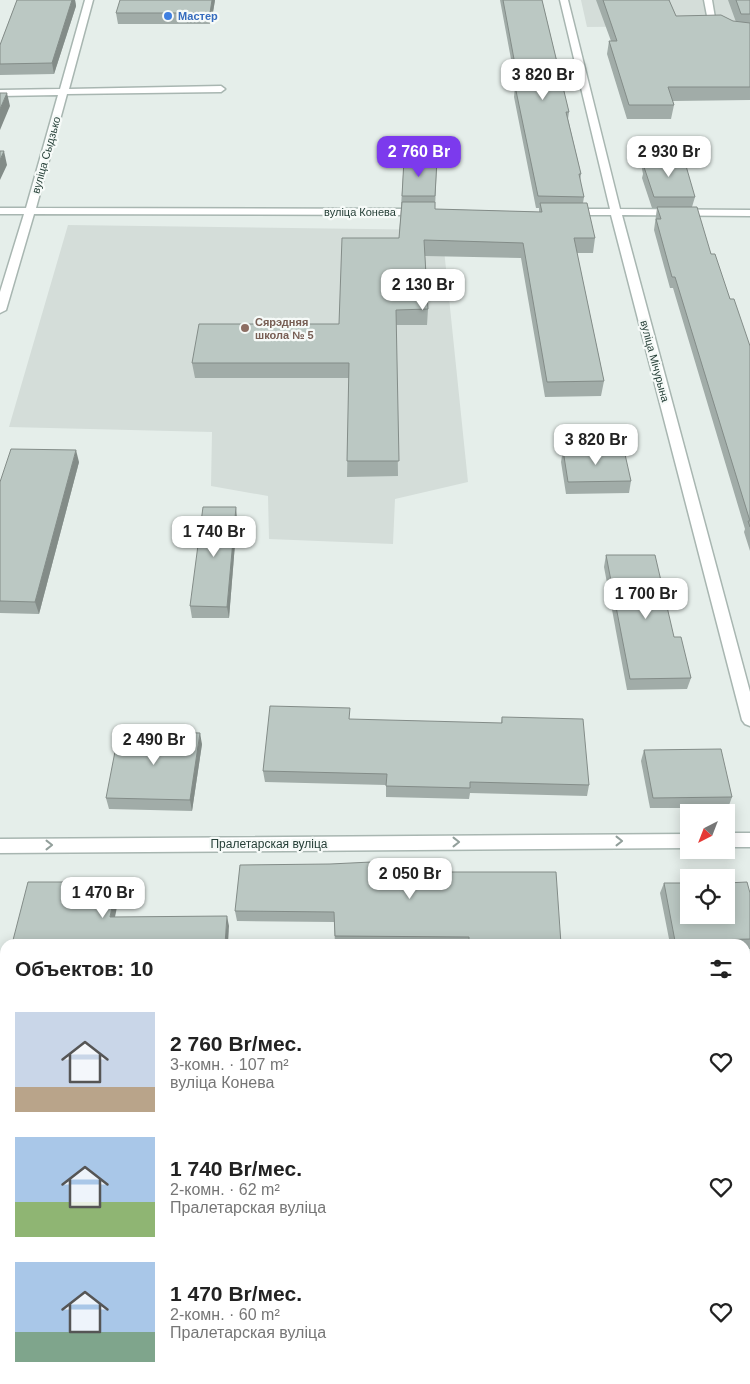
<!DOCTYPE html>
<html lang="ru">
<head>
<meta charset="utf-8">
<style>
  body { margin:0; font-family:Arial,sans-serif; background:#f6f6f6; color:#222; height:100vh; display:flex; flex-direction:column; font-size:19px; white-space:nowrap }
  * { box-sizing:border-box; margin:0 }
  p { font-size:16px; color:#767676 }
  .icon { flex:none; width:28px; height:28px; fill:none; stroke:currentColor; stroke-width:2; stroke-linecap:round; stroke-linejoin:round }
  .map { position:relative; flex:1; overflow:hidden }
  .details { position:absolute; left:0px; top:939px; width:750px; height:446px; display:flex; flex-direction:column; background:#fff; border-radius:15px 15px 0 0; box-shadow:0 2px 12px #0003 }
  .details>* { flex:none }
  .needle { width:32px; rotate:222deg }
  .controls { position:absolute; left:680px; top:804px; display:grid; gap:10px }
  .controls a { display:grid; place-items:center; width:55px; height:55px; border-radius:0px; background:#fff; box-shadow:0 2px 12px #0003; font-size:25px }
  .price { position:absolute; translate:-50% -42px; padding:0 11px; border-radius:10px; background:#fff; color:#222; font-size:16px; line-height:32px; filter:drop-shadow(0 1px 2px #0008) }
  .price::after { content:''; position:absolute; left:50%; top:30px; width:15px; height:11px; margin-left:-8px; background:inherit; clip-path:polygon(0 0,100% 0,50% 100%) }
  .price.selected { background:#7c3aed; color:#fff }
  ul { padding:0; list-style:none }
  li { display:flex; align-items:center; gap:15px; height:125px; padding:0 15px }
  li span { display:grid; place-items:center; flex:none; width:140px; height:100px; border-radius:0px; color:#555 }
  li>.icon { margin-inline-start:auto }
  span .icon { width:60px; height:60px; fill:#fffc; stroke-width:1 }
  li b { font-size:21px }
  h2 { display:flex; justify-content:space-between; align-items:center; height:60px; padding:0 15px; font-size:21px }
  .map>svg:first-child { display:block }
  .built { fill:#d4ddd9 }
  .lines { fill:none; stroke-linecap:round; stroke-linejoin:round }
  .minor-casing { stroke:#a8b6b1; stroke-width:3 }
  .minor { fill:#fff; fill-rule:evenodd }
  .wall { fill:#a1aca8 }
  .shaded-wall { fill:#838c88 }
  .building { fill:#bbc8c3; stroke:#838c88 }
  .oneway { stroke:#929f9b }
  .shop-dot { fill:#3f7fe0; stroke:#f6faf8; stroke-width:2 }
  .education-dot { fill:#8d6e63; stroke:#f6faf8; stroke-width:2 }
  .labels { text-anchor:middle; dominant-baseline:central; stroke-width:4.5; stroke-linejoin:round; paint-order:stroke }
  .far-shop-label { font-size:11px; font-weight:bold; fill:#366cbe; stroke:#f6faf8; text-anchor:start }
  .far-street-label { font-size:11px; fill:#253f37; stroke:#f6faf8 }
  .far-education-label { font-size:11px; font-weight:bold; fill:#785e54; stroke:#f6faf8; text-anchor:start }
  .street-label { font-size:12px; fill:#253f37; stroke:#f6faf8 }
</style>
</head>
<body>
<div class="map">
<svg width="750" height="1384" viewBox="0 0 750 1384">
  <rect width="100%" height="100%" fill="#e5eeea"/>
  <!-- built -->
  <g class="built">
    <polygon points="581,0 750,0 750,57 678,26 587,27"/>
    <polygon points="68,225 442,230 468,482 395,499 393,544 269,539 268,496 211,486 212,432 9,427"/>
  </g>
  <g class="lines">
    <defs>
      <g id="minor">
        <polygon points="85,0 93,0 69,89 221,86 225,89 221,92 67,94 36,208 421,209 426,212 421,215 34,214 6,310 0,313 0,292 24,214 0,214 0,208 26,208 58,95 0,96 0,90 60,89"/>
        <polygon points="560,0 568,0 620,209 750,210 750,216 622,215 750,692 750,726 745,724 742,720 611,215 569,215 564,212 569,209 610,209"/>
        <polygon points="704,0 712,0 715,18 735,29 750,29 750,35 730,33 708,21"/>
        <rect x="726" y="833" width="24" height="14"/>
        <polygon points="689,834 689,848 0,853 0,839"/>
      </g>
    </defs>
    <!-- minor casing -->
    <use href="#minor" class="minor-casing"/>
    <!-- minor -->
    <use href="#minor" class="minor"/>
  </g>
  <!-- wall -->
  <g class="wall">
    <polygon points="17,0 75,0 76,6 54,74 0,75 0,45"/>
    <polygon points="215,0 211,24 118,24 116,13"/>
    <polygon points="500,0 542,0 569,112 568,119 581,174 580,181 584,197 583,203 595,238 593,253 577,253 604,381 601,396 545,397 521,258 425,256 428,309 427,325 396,325 398,476 347,477 349,378 195,378 192,363 339,324 399,238 404,159 437,160 435,209 539,212 539,208 536,208 514,97 515,86 516,86"/>
    <polygon points="596,0 669,0 676,16 736,22 728,0 750,0 750,100 673,101 674,105 671,119 627,119 607,54 609,41 611,41"/>
    <polygon points="644,158 695,197 692,207 711,254 750,346 750,551 744,532 745,529 673,288 670,288 654,230 657,208 652,208 642,178 643,174 642,169"/>
    <polygon points="563,450 631,481 629,493 566,494 561,462"/>
    <polygon points="79,462 39,614 0,613 0,482"/>
    <polygon points="237,519 229,618 192,618 190,606"/>
    <polygon points="606,555 674,637 691,678 687,689 627,690 604,567"/>
    <polygon points="502,717 589,785 587,796 470,793 469,799 386,797 386,785 265,782 263,771 501,723"/>
    <polygon points="202,744 192,811 109,809 106,798"/>
    <polygon points="644,750 732,797 728,808 650,808 641,761"/>
    <polygon points="414,872 561,944 335,944 334,922 237,921 235,911"/>
    <polygon points="664,883 750,893 750,949 745,949 745,944 670,944 660,893"/>
    <rect x="745" y="1047" width="5" height="77"/>
    <rect x="745" y="1184" width="5" height="86"/>
    <polygon points="746,1368 750,1384 742,1384 741,1380 745,1380 745,1369"/>
  </g>
  <!-- shaded-wall -->
  <g class="shaded-wall">
    <polygon points="72,0 75,0 76,6 54,74 52,63"/>
    <polygon points="212,0 215,0 211,24 210,13"/>
    <polygon points="7,93 10,106 0,130 0,109"/>
    <polygon points="4,151 7,165 0,180 0,160"/>
    <polygon points="76,450 79,462 39,614 35,602"/>
    <polygon points="236,507 237,519 229,618 227,607"/>
    <polygon points="200,733 202,744 192,811 190,800"/>
    <polygon points="117,882 120,892 113,927 110,917"/>
    <polygon points="227,916 229,926 228,944 225,944"/>
  </g>
  <!-- building -->
  <g class="building">
    <polygon points="17,0 72,0 52,63 0,64 0,45"/>
    <polygon points="120,0 212,0 210,13 116,13"/>
    <polygon points="503,0 542,0 569,112 566,112 581,174 579,174 584,197 538,196 515,86 519,86"/>
    <polygon points="603,0 669,0 676,16 721,15 733,21 750,23 750,87 668,87 674,105 629,105 609,41 617,41"/>
    <polygon points="736,0 750,0 750,14 741,14"/>
    <polygon points="0,93 7,93 0,109"/>
    <polygon points="0,151 4,151 0,160"/>
    <polygon points="644,158 684,159 695,197 654,197 644,167 647,167"/>
    <polygon points="404,159 437,160 435,196 402,196"/>
    <polygon points="402,202 435,202 435,209 542,212 540,203 587,203 595,238 574,238 604,381 547,382 523,243 424,240 428,309 396,310 399,461 347,461 349,363 192,363 199,324 339,324 342,238 399,238"/>
    <polygon points="657,207 697,207 711,254 715,254 730,299 734,299 750,346 750,527 748,521 750,521 675,277 672,277 656,219 661,219"/>
    <polygon points="11,449 76,450 35,602 0,601 0,482"/>
    <polygon points="563,450 624,450 631,481 568,482"/>
    <polygon points="203,507 236,507 227,607 190,606"/>
    <polygon points="606,555 655,555 674,637 681,637 691,678 630,679"/>
    <polygon points="270,706 350,708 349,719 502,723 502,717 583,719 589,785 470,782 470,788 386,786 387,774 263,771"/>
    <polygon points="119,731 200,733 190,800 106,798"/>
    <polygon points="721,749 732,797 653,798 644,750"/>
    <polygon points="413,860 414,872 556,872 561,944 469,944 469,937 335,936 334,912 235,911 240,865 330,864"/>
    <polygon points="28,882 117,882 110,917 227,916 225,944 12,944"/>
    <polygon points="747,882 750,893 750,939 675,941 664,883 689,883 689,915 726,915 726,883"/>
    <rect x="745" y="1047" width="5" height="69"/>
    <rect x="745" y="1184" width="5" height="80"/>
    <polygon points="746,1368 750,1368 750,1384 749,1384"/>
  </g>
  <!-- one-way arrows -->
  <defs><path id="oneway-chevron" d="M-2-3.5L2.5 0L-2 3.5" fill="none" stroke-width="1.6" stroke-linecap="round" stroke-linejoin="round" transform="scale(1.25)"/></defs>
  <g class="oneway">
    <use href="#oneway-chevron" transform="translate(619 841)"/>
    <use href="#oneway-chevron" transform="translate(456 842)"/>
    <use href="#oneway-chevron" transform="translate(49 845)"/>
  </g>
  <!-- markers -->
  <circle class="shop-dot" cx="168" cy="16" r="5"/>
  <circle class="education-dot" cx="245" cy="328" r="5"/>
  <g class="labels">
    <!-- far-shop labels -->
    <g class="far-shop-label">
      <text x="178" y="16">Мастер</text>
    </g>
    <!-- far-street labels -->
    <g class="far-street-label">
      <text transform="translate(46 155) rotate(-74)">вуліца Сыдзько</text>
      <text x="360" y="212">вуліца Конева</text>
      <text transform="translate(655 361) rotate(75)">вуліца Мічурына</text>
    </g>
    <!-- far-education labels -->
    <g class="far-education-label">
      <text x="255" y="322">Сярэдняя<tspan x="255" dy="13">школа № 5</tspan></text>
    </g>
    <!-- street labels -->
    <g class="street-label">
      <text x="269" y="844">Пралетарская вуліца</text>
    </g>
  </g>
</svg>
<div class="controls">
<a><svg class="needle" viewBox="-14 -14 28 28"><path d="M0-13l5 13h-10z" fill="#e53935"/><path d="M0 13l5-13h-10z" fill="#767676"/></svg></a>
<a><svg class="icon" aria-label="locate" viewBox="0 0 24 24"><circle cx="12" cy="12" r="6"/><path d="M12 2v4M12 18v4M2 12h4M18 12h4"/></svg></a>
</div>
<b class="price" style="left:543px;top:101px">3 820 Br</b>
<b class="price selected" style="left:419px;top:178px">2 760 Br</b>
<b class="price" style="left:669px;top:178px">2 930 Br</b>
<b class="price" style="left:423px;top:311px">2 130 Br</b>
<b class="price" style="left:596px;top:466px">3 820 Br</b>
<b class="price" style="left:214px;top:558px">1 740 Br</b>
<b class="price" style="left:646px;top:620px">1 700 Br</b>
<b class="price" style="left:154px;top:766px">2 490 Br</b>
<b class="price" style="left:410px;top:900px">2 050 Br</b>
<b class="price" style="left:103px;top:919px">1 470 Br</b>
<section class="details">
<h2>Объектов: 10<svg class="icon" aria-label="filters" viewBox="0 0 24 24"><path d="M4 7h16M4 17h16"/><circle cx="9" cy="7" r="2"/><circle cx="15" cy="17" r="2"/></svg></h2>
<ul>
<li><span style="background:linear-gradient(#c9d6e8 75%,#b9a48a 0)"><svg class="icon" aria-label="home" viewBox="0 0 24 24"><path d="M3 11l9-7 9 7M6 9v11h12V9"/></svg></span><div><b>2 760 Br/мес.</b><p>3-комн. · 107 m²</p><p>вуліца Конева</p></div><svg class="icon" aria-label="heart" viewBox="0 0 24 24"><path d="M12 20l-8-8c-3-5 5-10 8-4 3-6 11-1 8 4z"/></svg></li>
<li><span style="background:linear-gradient(#a9c7e8 65%,#8fb573 0)"><svg class="icon" aria-label="home" viewBox="0 0 24 24"><path d="M3 11l9-7 9 7M6 9v11h12V9"/></svg></span><div><b>1 740 Br/мес.</b><p>2-комн. · 62 m²</p><p>Пралетарская вуліца</p></div><svg class="icon" aria-label="heart" viewBox="0 0 24 24"><path d="M12 20l-8-8c-3-5 5-10 8-4 3-6 11-1 8 4z"/></svg></li>
<li><span style="background:linear-gradient(#a9c7e8 70%,#7fa58c 0)"><svg class="icon" aria-label="home" viewBox="0 0 24 24"><path d="M3 11l9-7 9 7M6 9v11h12V9"/></svg></span><div><b>1 470 Br/мес.</b><p>2-комн. · 60 m²</p><p>Пралетарская вуліца</p></div><svg class="icon" aria-label="heart" viewBox="0 0 24 24"><path d="M12 20l-8-8c-3-5 5-10 8-4 3-6 11-1 8 4z"/></svg></li>
</ul>
</section>
</div>
</body>
</html>
